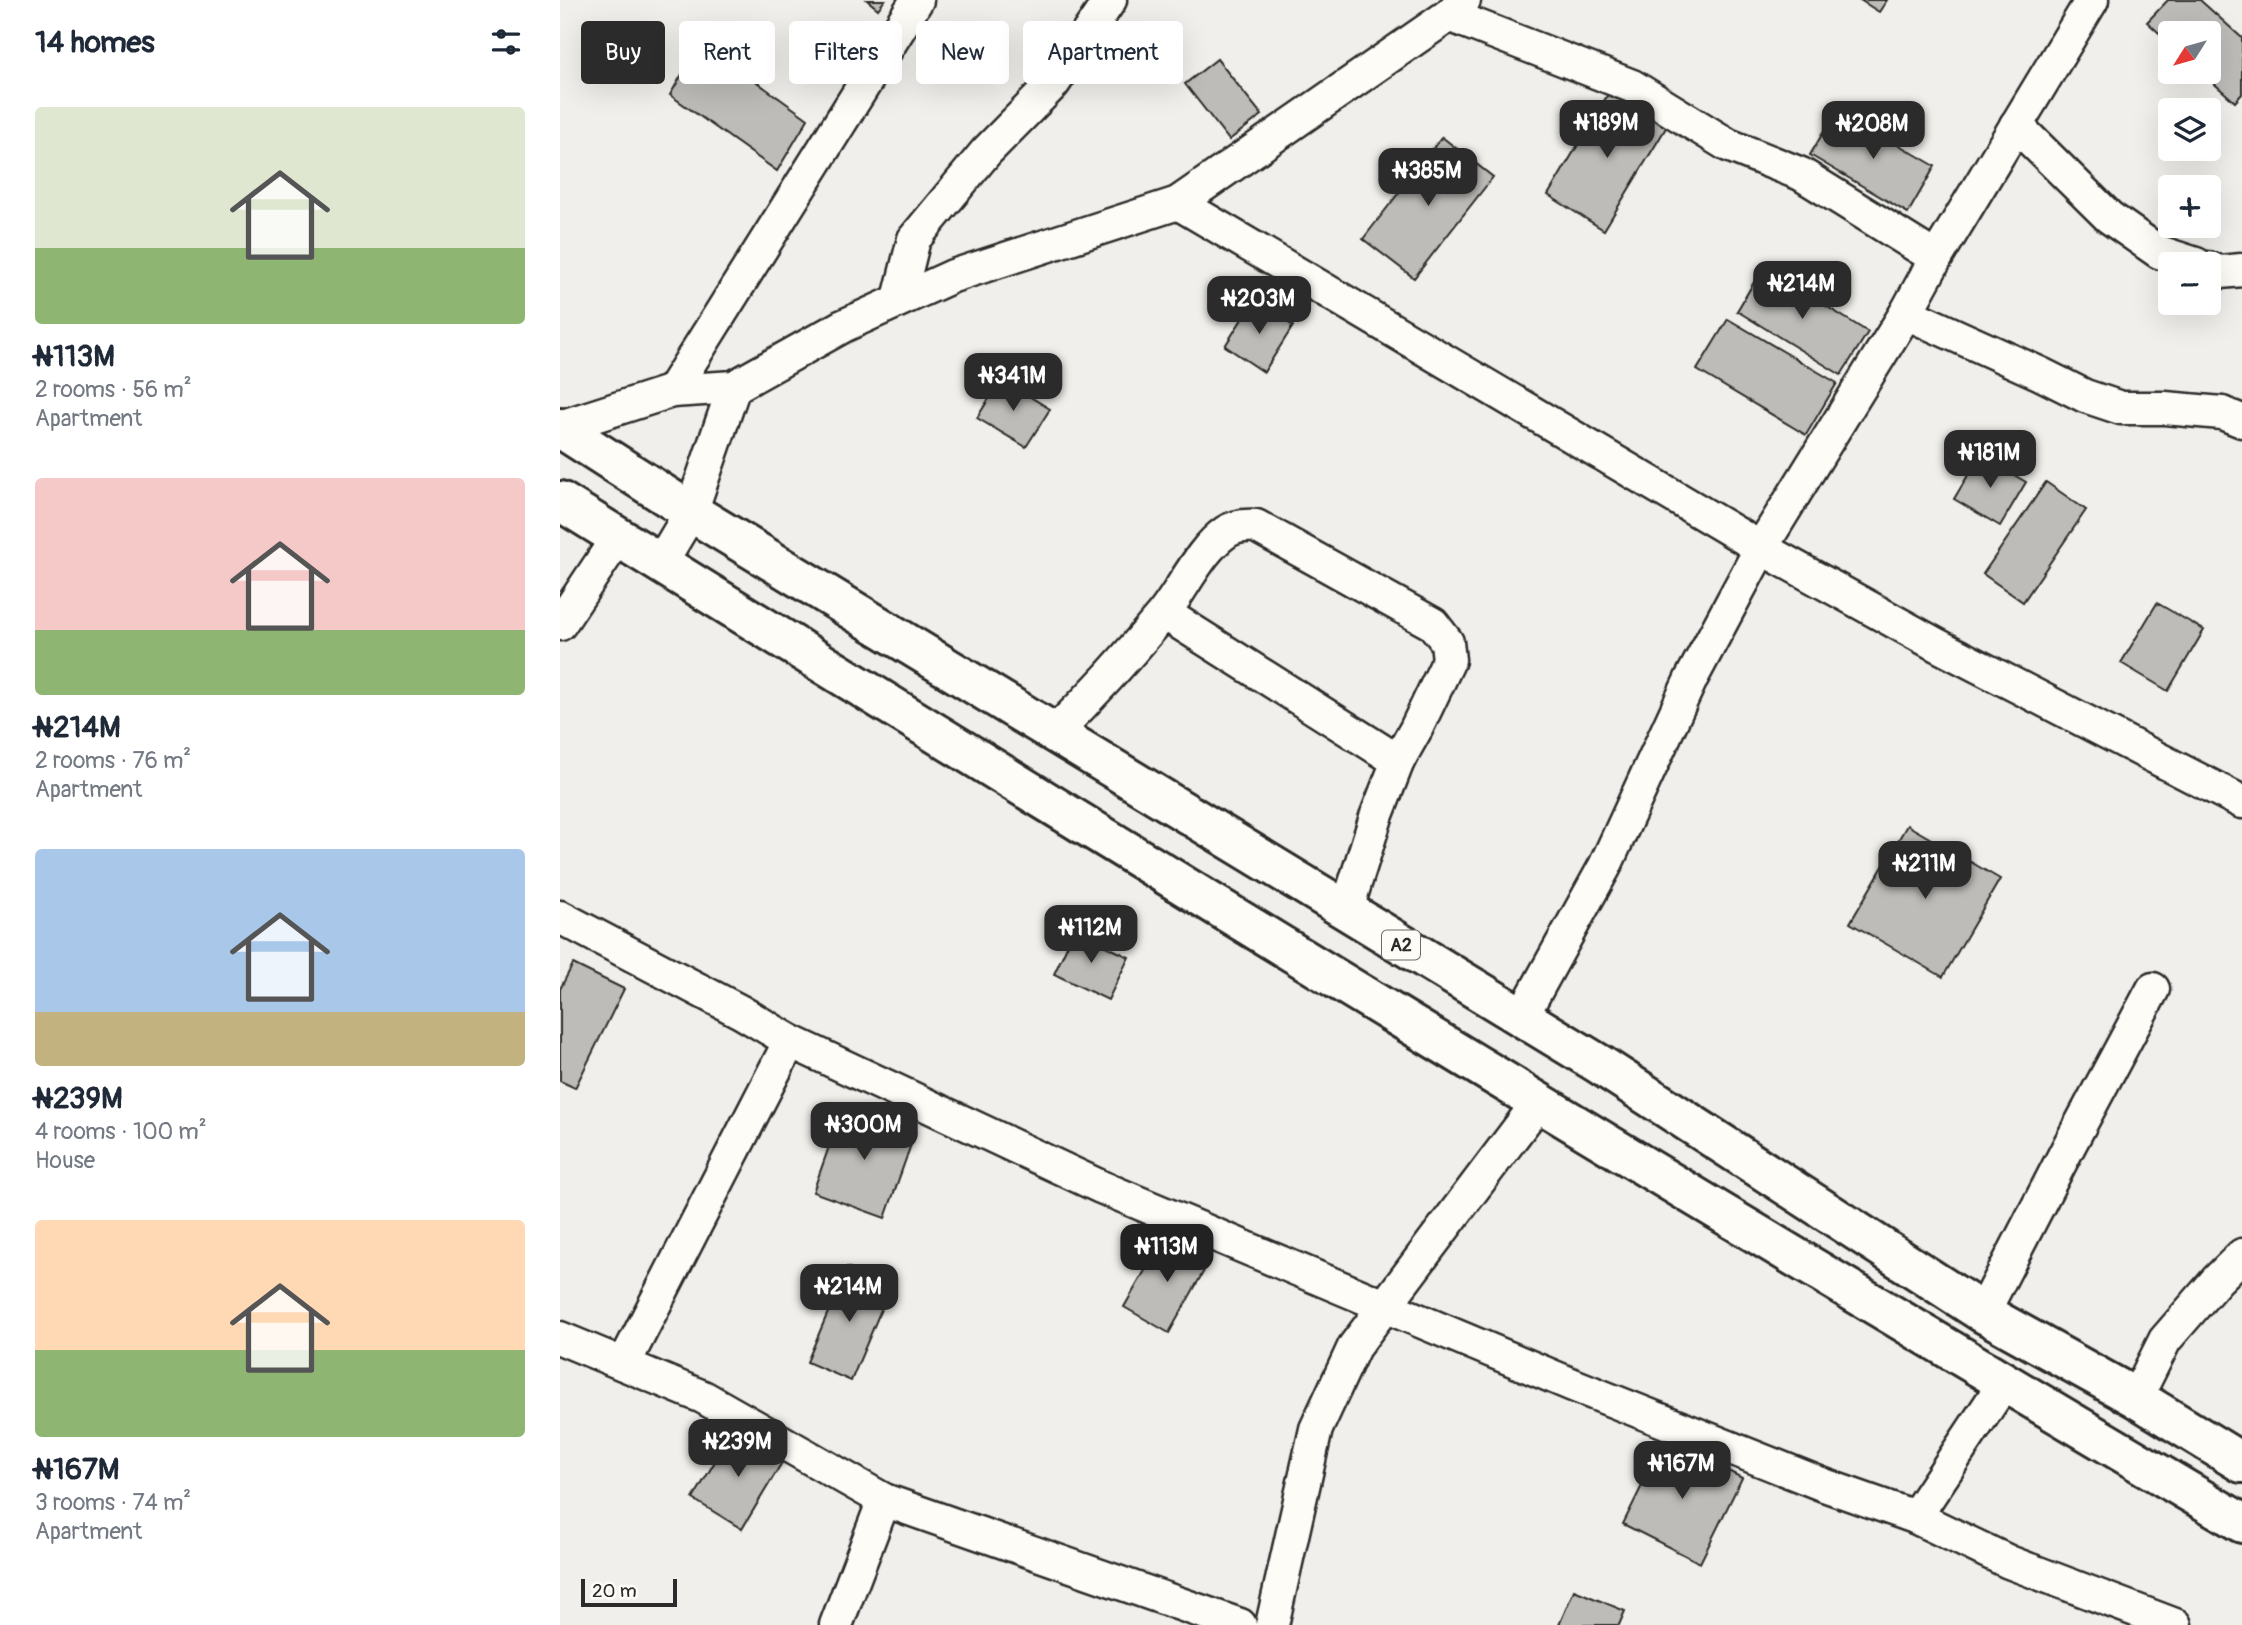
<!DOCTYPE html>
<html lang="en">
<head>
<meta charset="utf-8">
<style>
  body { margin:0; font-family:Pangolin,sans-serif; background:#f2f2f3; color:#1f2937; height:100vh; display:flex; flex-direction:column; font-size:26px; white-space:nowrap }
  * { box-sizing:border-box; margin:0 }
  p { font-size:23px; color:#747a83 }
  .icon { flex:none; width:38px; height:38px; fill:none; stroke:currentColor; stroke-width:2; stroke-linecap:round; stroke-linejoin:round }
  .map { position:relative; flex:1; overflow:hidden }
  .panel { display:flex; flex-direction:column; background:#fff; width:560px }
  .panel>* { flex:none }
  .guide { position:absolute; left:21px; top:21px; width:665px; height:63px; display:flex; gap:14px }
  .needle { width:46px; rotate:233deg }
  .buttons { position:absolute; left:1598px; top:21px; display:grid; gap:14px }
  .buttons a { display:grid; place-items:center; width:63px; height:63px; border-radius:7px; background:#fff; box-shadow:0 7px 28px #0002; font-size:35px }
  .scale { position:absolute; left:21px; bottom:18px; width:96px; box-sizing:border-box; padding-left:7px; border:4px solid #2b2b2b; border-top:0; font-size:19px; line-height:24px; white-space:nowrap; color:#2b2b2b; -webkit-text-stroke:5px #fdfcf7; paint-order:stroke }
  .price { position:absolute; translate:-50% -60px; padding:0 16px; border-radius:14px; background:#2b2b2b; color:#fff; font-size:23px; line-height:46px; filter:drop-shadow(0 2px 4px #0008) }
  .price::after { content:''; position:absolute; left:50%; top:42px; width:21px; height:16px; margin-left:-10px; background:inherit; clip-path:polygon(0 0,100% 0,50% 100%) }
  .price.current { background:#222; color:#fff }
  ul { padding:0; list-style:none }
  li { display:grid; align-content:center; gap:14px; height:371px; padding:0 35px }
  li span { display:grid; place-items:center; height:217px; border-radius:7px; color:#555 }
  li>.icon { margin-inline-start:auto }
  span .icon { width:126px; height:126px; fill:#fffc; stroke-width:1 }
  li b { font-size:30px }
  h2 { display:flex; justify-content:space-between; align-items:center; height:84px; padding:0 35px; font-size:30px }
  .pill { padding:0 24px; border-radius:7px; background:#fff; box-shadow:0 7px 28px #0002; font-size:24px; line-height:63px }
  .pill.current { background:#2b2b2b; color:#fff }
  main { display:flex; flex:1; min-height:0 }
  .map>svg:first-child { display:block }
  .building { fill:#bdbcb8; stroke:#2b2b2b; stroke-width:2 }
  .lines { fill:none; stroke-linecap:round; stroke-linejoin:round }
  .minor-casing { stroke:#2b2b2b; stroke-width:37 }
  .highway-casing { stroke:#2b2b2b; stroke-width:44 }
  .minor { stroke:#fdfcf7; stroke-width:32 }
  .highway { stroke:#fdfcf7; stroke-width:38 }
  .labels { text-anchor:middle; dominant-baseline:central; stroke-width:7; stroke-linejoin:round; paint-order:stroke }
  .shield { fill:#fdfcf7; stroke:#6a6a68; stroke-width:2 }
  .shield-label { font-size:18px; font-weight:bold; fill:#2b2b2b }
</style>
</head>
<body>
<main>
<section class="panel">
<h2>14 homes<svg class="icon" aria-label="filters" viewBox="0 0 24 24"><path d="M4 7h16M4 17h16"/><circle cx="9" cy="7" r="2"/><circle cx="15" cy="17" r="2"/></svg></h2>
<ul>
<li><span style="background:linear-gradient(#dfe7d0 65%,#8fb573 0)"><svg class="icon" aria-label="home" viewBox="0 0 24 24"><path d="M3 11l9-7 9 7M6 9v11h12V9"/></svg></span><div><b>₦113M</b><p>2 rooms · 56 m²</p><p>Apartment</p></div></li>
<li><span style="background:linear-gradient(#f6c9c9 70%,#8fb573 0)"><svg class="icon" aria-label="home" viewBox="0 0 24 24"><path d="M3 11l9-7 9 7M6 9v11h12V9"/></svg></span><div><b>₦214M</b><p>2 rooms · 76 m²</p><p>Apartment</p></div></li>
<li><span style="background:linear-gradient(#a9c7e8 75%,#c2b280 0)"><svg class="icon" aria-label="home" viewBox="0 0 24 24"><path d="M3 11l9-7 9 7M6 9v11h12V9"/></svg></span><div><b>₦239M</b><p>4 rooms · 100 m²</p><p>House</p></div></li>
<li><span style="background:linear-gradient(#ffd9b3 60%,#8fb573 0)"><svg class="icon" aria-label="home" viewBox="0 0 24 24"><path d="M3 11l9-7 9 7M6 9v11h12V9"/></svg></span><div><b>₦167M</b><p>3 rooms · 74 m²</p><p>Apartment</p></div></li>
</ul>
</section>
<div class="map">
<svg width="1682" height="1625" viewBox="0 0 1682 1625">
  <rect width="100%" height="100%" fill="#f0efeb"/>
  <filter id="ink" filterUnits="userSpaceOnUse"><feTurbulence type="fractalNoise" baseFrequency=".0143" numOctaves="2"/><feDisplacementMap in="SourceGraphic" scale="14" xChannelSelector="R" yChannelSelector="G"/><feConvolveMatrix kernelMatrix="1 2 1 2 8 2 1 2 1" color-interpolation-filters="sRGB"/></filter>
  <g filter="url(#ink)">
    <!-- building -->
    <g class="building">
      <polygon points="307,0 325,0 318,9"/>
      <polygon points="1300,0 1327,0 1319,12"/>
      <polygon points="1608,0 1640,0 1682,38 1682,94 1675,102 1641,72 1648,72 1648,33 1610,33 1610,43 1587,22"/>
      <polygon points="141,42 248,119 217,171 110,95"/>
      <polygon points="657,59 702,115 669,140 625,84"/>
      <polygon points="1050,91 1107,126 1044,230 988,195"/>
      <polygon points="1277,109 1375,166 1348,213 1250,155"/>
      <polygon points="882,137 933,177 854,278 803,239"/>
      <polygon points="1203,267 1308,332 1281,375 1177,311"/>
      <polygon points="694,300 733,326 704,372 665,346"/>
      <polygon points="1168,319 1277,383 1246,435 1137,370"/>
      <polygon points="441,379 490,409 466,447 417,418"/>
      <polygon points="1420,455 1466,482 1440,526 1394,499"/>
      <polygon points="1486,482 1526,510 1463,602 1423,574"/>
      <polygon points="1597,603 1644,630 1608,691 1561,663"/>
      <polygon points="1347,825 1440,879 1383,977 1290,923"/>
      <polygon points="514,931 569,957 548,1000 494,974"/>
      <polygon points="13,964 64,989 15,1088 0,1081 0,989"/>
      <polygon points="283,1107 355,1133 325,1218 253,1192"/>
      <polygon points="606,1234 650,1260 609,1333 564,1307"/>
      <polygon points="287,1267 331,1286 291,1381 247,1362"/>
      <polygon points="174,1429 224,1459 182,1529 133,1499"/>
      <polygon points="1105,1439 1182,1478 1140,1563 1063,1524"/>
      <polygon points="1014,1590 1065,1611 1059,1625 999,1625"/>
    </g>
    <g class="lines">
      <defs>
        <g id="minor">
          <polyline points="889,15 1072,86 1168,145 1241,174 1376,258"/>
          <polyline points="1456,125 1549,217 1599,252 1636,264"/>
          <polyline points="618,203 1201,548 1377,645 1682,802"/>
          <polyline points="1648,268 1660,272 1682,270"/>
          <polyline points="339,299 354,239 426,152 493,84 550,0"/>
          <polyline points="1346,313 1481,374 1525,396 1561,408 1605,408 1662,413 1682,421"/>
          <polyline points="112,391 357,0"/>
          <polyline points="0,427 112,391 174,387 283,326 393,276 618,203 889,15 904,0"/>
          <polyline points="100,564 131,512 174,387"/>
          <polyline points="604,613 838,761"/>
          <polyline points="0,624 58,537"/>
          <path d="M494 733C532 696 569 655 603 614 623 589 640 550 666 532 675 526 685 525 696 526L873 624 887 642 889 660 856 729 838 761 816 817 786 912"/>
          <polyline points="0,917 181,1012 230,1041 541,1187 1013,1385 1264,1485 1355,1517 1449,1562 1615,1625"/>
          <polyline points="961,1018 1045,866 1131,679 1201,548 1346,313 1376,258 1532,0"/>
          <polyline points="1423,1313 1510,1144 1593,989"/>
          <polyline points="0,1338 143,1397 324,1500 680,1625"/>
          <polyline points="64,1364 230,1041"/>
          <polyline points="1576,1398 1605,1340 1657,1280 1682,1255"/>
          <polyline points="1355,1517 1444,1383"/>
          <polyline points="276,1625 324,1500"/>
          <polyline points="712,1625 756,1429 794,1347 978,1103"/>
        </g>
        <g id="highway">
          <polyline points="0,428 131,512 1039,1064 1423,1313 1576,1398 1682,1463"/>
          <path d="M0 501C558 847 1117 1190 1682 1523"/>
        </g>
      </defs>
      <!-- minor casing -->
      <use href="#minor" class="minor-casing"/>
      <!-- highway casing -->
      <use href="#highway" class="highway-casing"/>
      <!-- minor -->
      <use href="#minor" class="minor"/>
      <!-- highway -->
      <use href="#highway" class="highway"/>
    </g>
  </g>
  <g class="labels">
    <!-- shield labels -->
    <rect class="shield" x="822" y="930.5" width="38" height="29" rx="5"/>
    <g class="shield-label">
      <text x="841" y="945">A2</text>
    </g>
  </g>
</svg>
<div class="buttons">
<a><svg class="needle" viewBox="-14 -14 28 28"><path d="M0-13l5 13h-10z" fill="#e53935"/><path d="M0 13l5-13h-10z" fill="#747a83"/></svg></a>
<a><svg class="icon" aria-label="layers" viewBox="0 0 24 24"><path d="M12 4l9 5-9 5-9-5zM3 14l9 5 9-5"/></svg></a>
<a>+</a>
<a>−</a>
</div>
<div class="scale">20 m</div>
<b class="price" style="left:1047px;top:160px">₦189M</b>
<b class="price" style="left:1313px;top:161px">₦208M</b>
<b class="price" style="left:868px;top:208px">₦385M</b>
<b class="price" style="left:1242px;top:321px">₦214M</b>
<b class="price" style="left:699px;top:336px">₦203M</b>
<b class="price" style="left:453px;top:413px">₦341M</b>
<b class="price" style="left:1430px;top:490px">₦181M</b>
<b class="price" style="left:1365px;top:901px">₦211M</b>
<b class="price" style="left:531px;top:965px">₦112M</b>
<b class="price" style="left:304px;top:1162px">₦300M</b>
<b class="price current" style="left:607px;top:1284px">₦113M</b>
<b class="price" style="left:289px;top:1324px">₦214M</b>
<b class="price" style="left:178px;top:1479px">₦239M</b>
<b class="price" style="left:1122px;top:1501px">₦167M</b>
<div class="guide">
<a class="pill current">Buy</a>
<a class="pill">Rent</a>
<a class="pill">Filters</a>
<a class="pill">New</a>
<a class="pill">Apartment</a>
</div>
</div>
</main>
</body>
</html>
